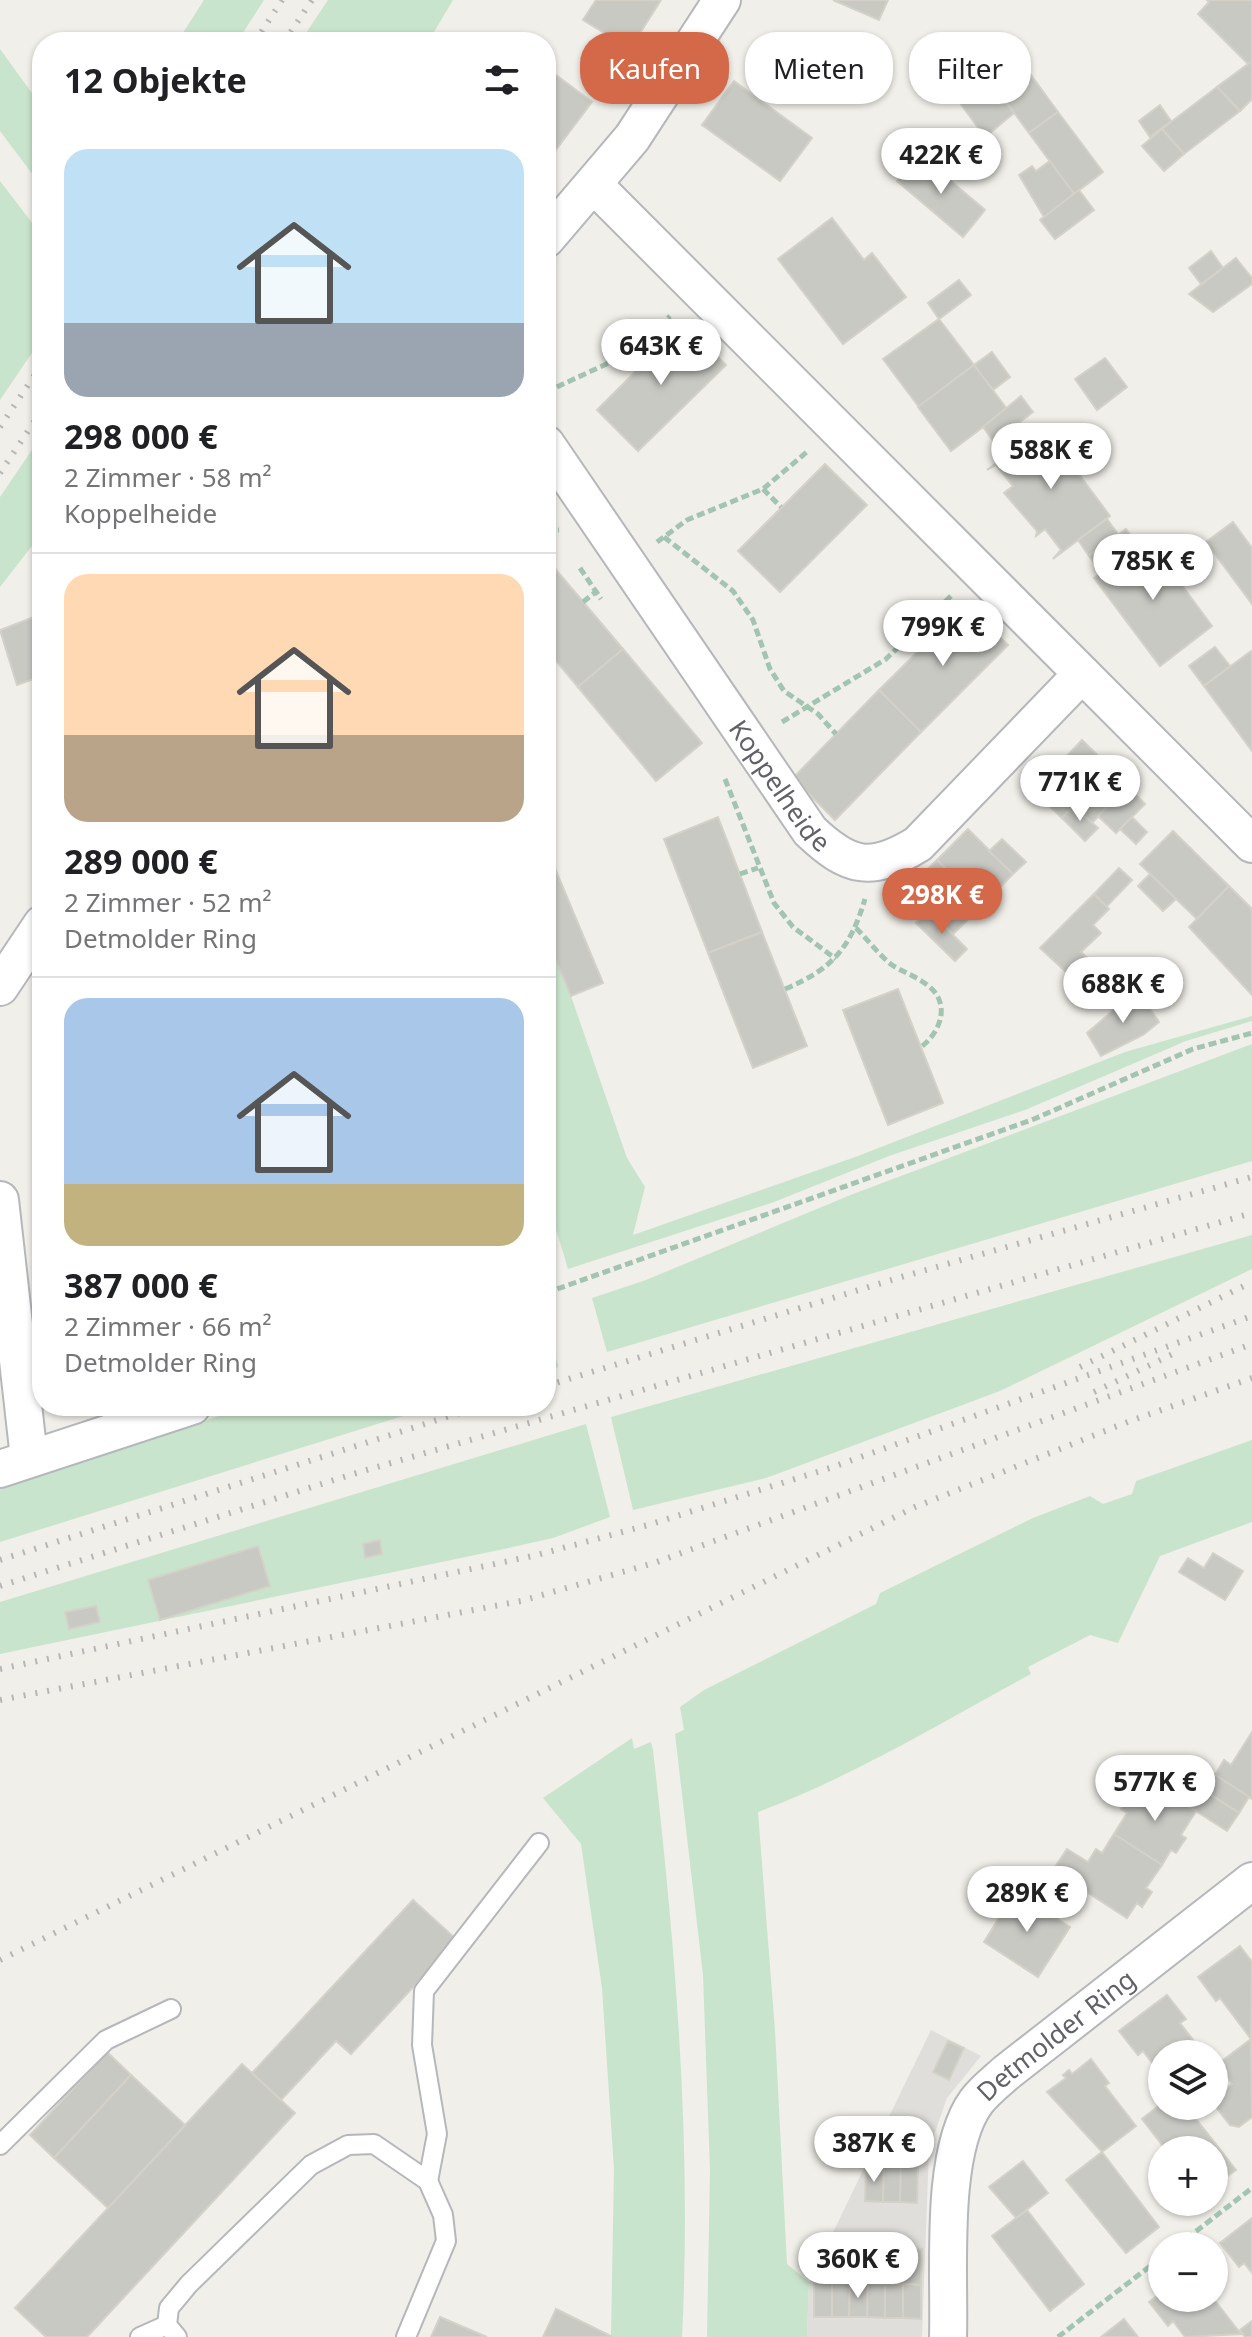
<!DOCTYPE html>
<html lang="de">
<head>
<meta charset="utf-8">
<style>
  body { margin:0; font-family:"Noto Sans",sans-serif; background:#f2f2f2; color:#202124; height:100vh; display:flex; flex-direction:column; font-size:30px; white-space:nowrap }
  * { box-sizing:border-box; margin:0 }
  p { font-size:26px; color:#757577 }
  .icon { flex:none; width:44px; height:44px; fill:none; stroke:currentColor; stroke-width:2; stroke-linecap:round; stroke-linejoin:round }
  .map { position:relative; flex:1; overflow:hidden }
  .details { position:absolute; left:32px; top:32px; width:524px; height:1384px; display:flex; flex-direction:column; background:#fff; border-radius:32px; box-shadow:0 2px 6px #0004 }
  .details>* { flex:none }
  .hud { position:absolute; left:580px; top:32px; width:552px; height:72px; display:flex; gap:16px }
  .tools { position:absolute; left:1148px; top:2040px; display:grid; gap:16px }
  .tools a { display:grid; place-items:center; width:80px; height:80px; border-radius:50%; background:#fff; box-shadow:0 2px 6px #0004; font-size:40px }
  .price { position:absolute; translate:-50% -68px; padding:0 18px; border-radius:28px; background:#fff; color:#222; font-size:26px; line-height:52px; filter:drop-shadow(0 2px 4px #0008) }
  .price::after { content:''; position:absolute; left:50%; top:48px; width:24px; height:18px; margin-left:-12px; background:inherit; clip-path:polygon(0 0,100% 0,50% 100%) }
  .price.on { background:#d4694a; color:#fff }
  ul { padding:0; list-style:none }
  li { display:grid; align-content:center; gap:16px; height:424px; padding:0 32px }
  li+li { border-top:2px solid #e0e0e0 }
  li span { display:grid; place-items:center; height:248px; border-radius:24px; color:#555 }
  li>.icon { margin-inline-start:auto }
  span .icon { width:144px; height:144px; fill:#fffc; stroke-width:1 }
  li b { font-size:34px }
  h2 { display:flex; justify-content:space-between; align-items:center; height:96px; padding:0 32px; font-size:34px }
  .tag { padding:0 28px; border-radius:32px; background:#fff; box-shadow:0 2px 6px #0004; font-size:28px; line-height:72px }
  .tag.on { background:#d4694a; color:#fff }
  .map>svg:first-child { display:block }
  .industrial { fill:#dfdeda }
  .green { fill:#c9e4cd }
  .building { fill:#c8c9c3; stroke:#d4d2c8; stroke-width:2 }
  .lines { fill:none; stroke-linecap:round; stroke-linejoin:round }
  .lane-casing { stroke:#b5b7bb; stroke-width:22 }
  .street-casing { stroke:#b5b7bb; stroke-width:40 }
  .path { stroke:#a3c4b1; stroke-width:5; stroke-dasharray:8 4; stroke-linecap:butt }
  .lane { stroke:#fff; stroke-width:18 }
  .street { stroke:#fff; stroke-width:36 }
  .rail { stroke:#b6b6b7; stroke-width:6; stroke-dasharray:2 10; stroke-linecap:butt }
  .labels { text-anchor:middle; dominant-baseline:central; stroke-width:6; stroke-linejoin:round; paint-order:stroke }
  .street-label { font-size:26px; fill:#606267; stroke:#fff }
</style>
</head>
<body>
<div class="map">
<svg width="1252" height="2337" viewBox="0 0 1252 2337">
  <rect width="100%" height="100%" fill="#f0efe9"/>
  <!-- industrial -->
  <polygon class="industrial" points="931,2030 981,2056 947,2098 929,2149 922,2337 807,2337 809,2282"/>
  <!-- green -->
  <g class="green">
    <polygon points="204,0 264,0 237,42 177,42"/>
    <polygon points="328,0 453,0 428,42 300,42"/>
    <polygon points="0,49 42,107 42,187 0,131"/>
    <polygon points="0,181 42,236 42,338 0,400"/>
    <polygon points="42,435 42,533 0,587 0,497"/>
    <polygon points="546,937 571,996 627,1158 645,1187 633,1235 858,1156 1125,1052 1252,1016 1252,1021 1186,1041 1025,1110 889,1156 774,1202 568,1269 546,1196"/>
    <polygon points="1252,1044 1252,1161 607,1352 592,1298 646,1280 853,1194"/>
    <polygon points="1252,1235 1252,1269 1000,1391 766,1478 633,1510 611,1417"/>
    <polygon points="546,1312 558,1367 546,1371"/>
    <polygon points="250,1406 435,1406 0,1542 0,1487"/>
    <polygon points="586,1424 610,1517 553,1538 504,1549 0,1654 0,1602"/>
    <path d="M1252 1440V1522L1160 1556 1118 1643 1090 1635 1028 1667 1031 1674C941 1723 854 1776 758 1812L775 2031 787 2264 809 2282 807 2337H707L710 2171 703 1975 675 1734 684 1730 680 1707 704 1690 876 1604 880 1593 1033 1518 1090 1496 1103 1504 1132 1494 1136 1481Z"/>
    <path d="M632 1738 634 1749 651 1742 653 1750C675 1944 692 2141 682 2337H611L614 2169 602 1988 581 1844 543 1798Z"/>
  </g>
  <!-- building -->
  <g class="building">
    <polygon points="596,0 661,0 630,49 583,20"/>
    <polygon points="833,0 888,0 879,20"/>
    <polygon points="1207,0 1252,0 1252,61 1248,64 1198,14 1209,2"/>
    <polygon points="1012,49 1058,112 1029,133 984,72"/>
    <polygon points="1252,61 1252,99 1240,111 1217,87"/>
    <polygon points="548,69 592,102 546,163 546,72"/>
    <polygon points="984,72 1014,113 985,137 954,95"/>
    <polygon points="734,81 812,138 780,181 702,125"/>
    <polygon points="1217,87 1240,111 1184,154 1162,129"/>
    <polygon points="1160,105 1171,121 1150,137 1139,121"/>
    <polygon points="1058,112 1103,172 1074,194 1029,133"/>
    <polygon points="1162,129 1184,154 1164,171 1142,146"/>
    <polygon points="919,154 985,210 963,237 897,181"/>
    <polygon points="1050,161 1074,194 1044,217 1019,175 1032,166 1036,171"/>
    <polygon points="1079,190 1094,210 1055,239 1040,220"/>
    <polygon points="832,218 864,260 872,253 906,297 843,344 778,259"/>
    <polygon points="1211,251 1223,268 1201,284 1189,268"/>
    <polygon points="1236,258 1252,278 1252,284 1213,312 1189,294"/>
    <polygon points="959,280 971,295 939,319 928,303"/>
    <polygon points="939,319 974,365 919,407 883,359"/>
    <polygon points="684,323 726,365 638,451 597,410"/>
    <polygon points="992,352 1010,377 993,390 974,365"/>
    <polygon points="1105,358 1127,387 1097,410 1075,379"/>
    <polygon points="974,365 1007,409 951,451 918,407"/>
    <polygon points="1021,396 1033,412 994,442 983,427"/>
    <polygon points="1044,427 1110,516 1053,559 1061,550 1045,529 1036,536 1037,531 1004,493 1013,486 996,465 987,470"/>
    <polygon points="825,464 867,505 780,592 738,551"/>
    <polygon points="1107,519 1118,534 1089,556 1078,540"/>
    <polygon points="1233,522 1252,548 1252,604 1206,542"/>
    <polygon points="1126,529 1138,545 1102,573 1089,556"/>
    <polygon points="1147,538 1212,626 1160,666 1094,578"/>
    <polygon points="546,558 623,649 578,687 546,649"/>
    <polygon points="966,604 1008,645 921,732 879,690"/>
    <polygon points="42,614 42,676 17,685 0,630"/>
    <polygon points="1215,647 1230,666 1204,686 1189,666"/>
    <polygon points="623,649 702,743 656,781 578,687"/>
    <polygon points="1251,651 1252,652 1252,751 1204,686"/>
    <polygon points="879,690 921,732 835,820 793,778"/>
    <polygon points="1082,740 1128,785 1091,824 1073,806 1062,818 1047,804 1058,792 1045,779"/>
    <polygon points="1127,786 1145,804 1116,833 1098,816"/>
    <polygon points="1073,806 1098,828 1085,841 1062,818"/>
    <polygon points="718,817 762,932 708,953 664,839"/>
    <polygon points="1132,817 1147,832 1136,844 1120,829"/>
    <polygon points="968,829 1013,874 983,905 937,860"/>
    <polygon points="1173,831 1229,886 1197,919 1140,864"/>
    <polygon points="1002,839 1026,862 1013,874 989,851"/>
    <polygon points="546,847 603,983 571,996 546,937"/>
    <polygon points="937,860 983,905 953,934 908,889"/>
    <polygon points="1119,868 1132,880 1106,907 1094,894"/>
    <polygon points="1150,874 1176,899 1163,911 1138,886"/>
    <polygon points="1229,886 1252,909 1252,995 1189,927"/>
    <polygon points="1094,894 1109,909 1093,925 1101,933 1081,952 1093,963 1093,968 1078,983 1040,948"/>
    <polygon points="929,911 967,949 955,961 916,923"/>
    <polygon points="762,932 807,1046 753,1068 708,953"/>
    <polygon points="898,989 943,1103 888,1125 843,1010"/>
    <polygon points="1137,990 1159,1022 1143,1035 1101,1056 1087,1033"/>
    <polygon points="380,1540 382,1554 365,1558 363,1544"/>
    <polygon points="258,1546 270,1586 160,1620 148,1580"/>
    <polygon points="1213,1553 1243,1571 1225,1600 1179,1572 1188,1558 1204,1568"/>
    <polygon points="96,1606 100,1622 69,1629 65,1612"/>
    <polygon points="1252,1732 1252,1799 1215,1775 1224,1760 1231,1765"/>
    <polygon points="1194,1761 1249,1797 1239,1813 1184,1777"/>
    <polygon points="1167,1767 1239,1813 1227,1831 1155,1785"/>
    <polygon points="1148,1781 1196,1811 1181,1835 1186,1838 1176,1853 1171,1850 1162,1865 1114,1834 1127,1813 1121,1809 1130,1795 1136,1798"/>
    <polygon points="1114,1834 1162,1865 1146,1888 1152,1892 1142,1907 1137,1903 1127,1918 1053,1870 1067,1849 1088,1862 1096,1849 1102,1853"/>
    <polygon points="1015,1892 1070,1927 1038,1977 984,1942"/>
    <polygon points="413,1900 457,1940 351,2054 336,2041 281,2100 252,2073"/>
    <polygon points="1240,1946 1252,1962 1251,2039 1220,1998 1216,2001 1198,1977"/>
    <polygon points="1167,1995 1186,2019 1180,2023 1204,2054 1162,2054 1162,2076 1143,2051 1138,2055 1119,2031"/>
    <polygon points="1251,2039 1252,2117 1239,2127 1230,2125 1215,2106 1215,2097 1232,2084 1218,2064"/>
    <polygon points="948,2041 964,2048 949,2080 933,2072"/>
    <polygon points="107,2052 131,2075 54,2158 30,2135"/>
    <polygon points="1091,2059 1109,2083 1105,2086 1136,2126 1102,2152 1047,2092 1066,2078 1063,2075 1069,2070 1072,2074"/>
    <polygon points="242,2064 295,2113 87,2337 46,2337 15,2308"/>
    <polygon points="131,2075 185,2125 108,2208 54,2158"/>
    <polygon points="1162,2103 1162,2106 1186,2106 1236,2170 1214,2186 1214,2150 1166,2150 1142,2119"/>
    <polygon points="911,2118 927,2125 912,2157 896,2149"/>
    <polygon points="896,2149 912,2157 907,2167 888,2167"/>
    <polygon points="1102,2152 1159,2227 1126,2253 1066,2180"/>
    <polygon points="1023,2161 1048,2193 1016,2218 989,2187"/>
    <polygon points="866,2166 884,2167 883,2202 865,2201"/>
    <polygon points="884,2167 901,2167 900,2202 883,2202"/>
    <polygon points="901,2167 918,2167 917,2203 900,2202"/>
    <polygon points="1027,2210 1084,2284 1050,2311 992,2236"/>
    <polygon points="1252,2218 1252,2273 1244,2263 1239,2267 1220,2243"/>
    <polygon points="850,2247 868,2248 868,2284 850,2284"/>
    <polygon points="868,2248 886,2248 885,2284 868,2284"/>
    <polygon points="886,2248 904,2248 903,2284 885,2284"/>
    <polygon points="904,2248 922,2249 921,2285 903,2284"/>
    <rect x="814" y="2283" width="18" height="34"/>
    <polygon points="832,2283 850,2284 849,2317 832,2317"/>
    <polygon points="850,2284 868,2284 867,2317 849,2317"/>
    <polygon points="868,2284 885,2284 885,2318 867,2317"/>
    <rect x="885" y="2284" width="18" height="34"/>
    <polygon points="903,2284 921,2285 921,2319 903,2318"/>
    <polygon points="1162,2292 1162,2298 1213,2298 1241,2334 1185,2337 1173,2321 1168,2326 1149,2302"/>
    <polygon points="556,2309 611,2336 611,2337 543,2337"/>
    <polygon points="440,2317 487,2337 431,2337"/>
    <polygon points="1124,2319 1138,2337 1101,2337"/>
    <polygon points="1252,2321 1252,2337 1245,2337 1240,2330"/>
  </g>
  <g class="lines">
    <defs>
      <g id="lane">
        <polyline points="0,2145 106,2040 171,2009"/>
        <polyline points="428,2181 437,2134 422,2045 424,1991 539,1843"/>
        <polyline points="140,2337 167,2325"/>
        <polyline points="177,2337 167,2325 169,2308 189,2284 311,2165 348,2145 374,2144 428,2181 443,2215 446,2241 406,2337"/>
      </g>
      <g id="street">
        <polyline points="594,185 1252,844"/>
        <polyline points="546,239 632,138 722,0"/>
        <path id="s1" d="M546 444 810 831C849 868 871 873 918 844L1082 674"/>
        <polyline points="0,987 42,924"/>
        <polyline points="0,1200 29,1458"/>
        <polyline points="0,1469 192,1406"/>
        <path id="s2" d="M948 2337C950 2274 939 2153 976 2102 984 2091 997 2081 1007 2072L1252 1881"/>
      </g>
    </defs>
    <!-- lane casing -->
    <use href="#lane" class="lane-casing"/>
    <!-- street casing -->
    <use href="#street" class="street-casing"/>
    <!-- path -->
    <g class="path">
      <polyline points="628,354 641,366"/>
      <polyline points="546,392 628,354 670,316"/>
      <polyline points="763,489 781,507"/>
      <polyline points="546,530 559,530"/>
      <polyline points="664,537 733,591 753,620 770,669 784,691 818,714 836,734"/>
      <polyline points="657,542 687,520 763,489 808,451"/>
      <polyline points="580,568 601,599"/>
      <polyline points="583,602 597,591"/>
      <polyline points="911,637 922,647"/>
      <polyline points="782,722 886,659 952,595"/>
      <polyline points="725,779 774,903 793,927 836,959"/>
      <polyline points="740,874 758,868"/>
      <path d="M856 928C868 940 879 955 892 965 903 972 915 976 926 984 952 1002 941 1032 921 1047"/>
      <path d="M785 989C832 969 850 949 865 899"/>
      <polyline points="546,1293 1034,1119 1193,1049 1252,1033"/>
      <polyline points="1177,2246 1252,2188"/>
      <polyline points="1058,2337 1162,2257"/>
    </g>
    <!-- lane -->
    <use href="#lane" class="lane"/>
    <!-- street -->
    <use href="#street" class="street"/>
    <!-- rail -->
    <g class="rail">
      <polyline points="255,42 282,0"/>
      <polyline points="284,42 312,0"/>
      <polyline points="0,427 42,364"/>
      <polyline points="0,473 42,410"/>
      <polyline points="1080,1367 1252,1282"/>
      <polyline points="546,1386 898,1278 1252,1177"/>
      <polyline points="1094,1392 1177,1352"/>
      <polyline points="0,1560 481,1406"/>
      <polyline points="0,1586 353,1474 1252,1213"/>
      <polyline points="0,1669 537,1555 648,1525 830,1468 1252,1316"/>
      <polyline points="0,1700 521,1601 654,1563 1252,1344"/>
      <polyline points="0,1960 915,1507 1130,1421 1252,1378"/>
    </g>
  </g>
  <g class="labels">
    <!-- street labels -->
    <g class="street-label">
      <text stroke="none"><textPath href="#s1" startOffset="414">Koppelheide</textPath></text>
      <text stroke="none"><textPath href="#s2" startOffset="344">Detmolder Ring</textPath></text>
    </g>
  </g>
</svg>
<div class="tools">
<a><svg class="icon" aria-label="layers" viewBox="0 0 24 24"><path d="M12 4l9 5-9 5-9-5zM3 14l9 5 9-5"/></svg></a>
<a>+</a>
<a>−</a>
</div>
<b class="price" style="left:941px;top:196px">422K €</b>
<b class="price" style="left:661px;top:387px">643K €</b>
<b class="price" style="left:1051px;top:491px">588K €</b>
<b class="price" style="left:1153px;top:602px">785K €</b>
<b class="price" style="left:943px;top:668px">799K €</b>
<b class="price" style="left:1080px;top:823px">771K €</b>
<b class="price on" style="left:942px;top:936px">298K €</b>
<b class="price" style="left:1123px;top:1025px">688K €</b>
<b class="price" style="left:1155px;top:1823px">577K €</b>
<b class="price" style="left:1027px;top:1934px">289K €</b>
<b class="price" style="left:874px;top:2184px">387K €</b>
<b class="price" style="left:858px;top:2300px">360K €</b>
<div class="hud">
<a class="tag on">Kaufen</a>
<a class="tag">Mieten</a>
<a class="tag">Filter</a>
</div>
<section class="details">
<h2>12 Objekte<svg class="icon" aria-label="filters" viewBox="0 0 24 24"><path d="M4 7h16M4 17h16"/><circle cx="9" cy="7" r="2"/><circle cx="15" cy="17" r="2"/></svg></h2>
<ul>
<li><span style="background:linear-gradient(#bfe0f5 70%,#9aa5b1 0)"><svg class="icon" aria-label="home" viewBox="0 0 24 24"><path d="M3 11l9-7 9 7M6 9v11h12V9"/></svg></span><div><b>298 000 €</b><p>2 Zimmer · 58 m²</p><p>Koppelheide</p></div></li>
<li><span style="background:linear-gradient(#ffd9b3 65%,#b9a48a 0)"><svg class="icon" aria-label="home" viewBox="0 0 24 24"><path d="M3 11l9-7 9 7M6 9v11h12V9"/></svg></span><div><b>289 000 €</b><p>2 Zimmer · 52 m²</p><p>Detmolder Ring</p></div></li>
<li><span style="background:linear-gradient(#a9c7e8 75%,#c2b280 0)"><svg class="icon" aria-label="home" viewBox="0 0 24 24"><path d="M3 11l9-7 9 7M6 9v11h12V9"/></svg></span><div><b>387 000 €</b><p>2 Zimmer · 66 m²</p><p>Detmolder Ring</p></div></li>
</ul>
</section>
</div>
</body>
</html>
